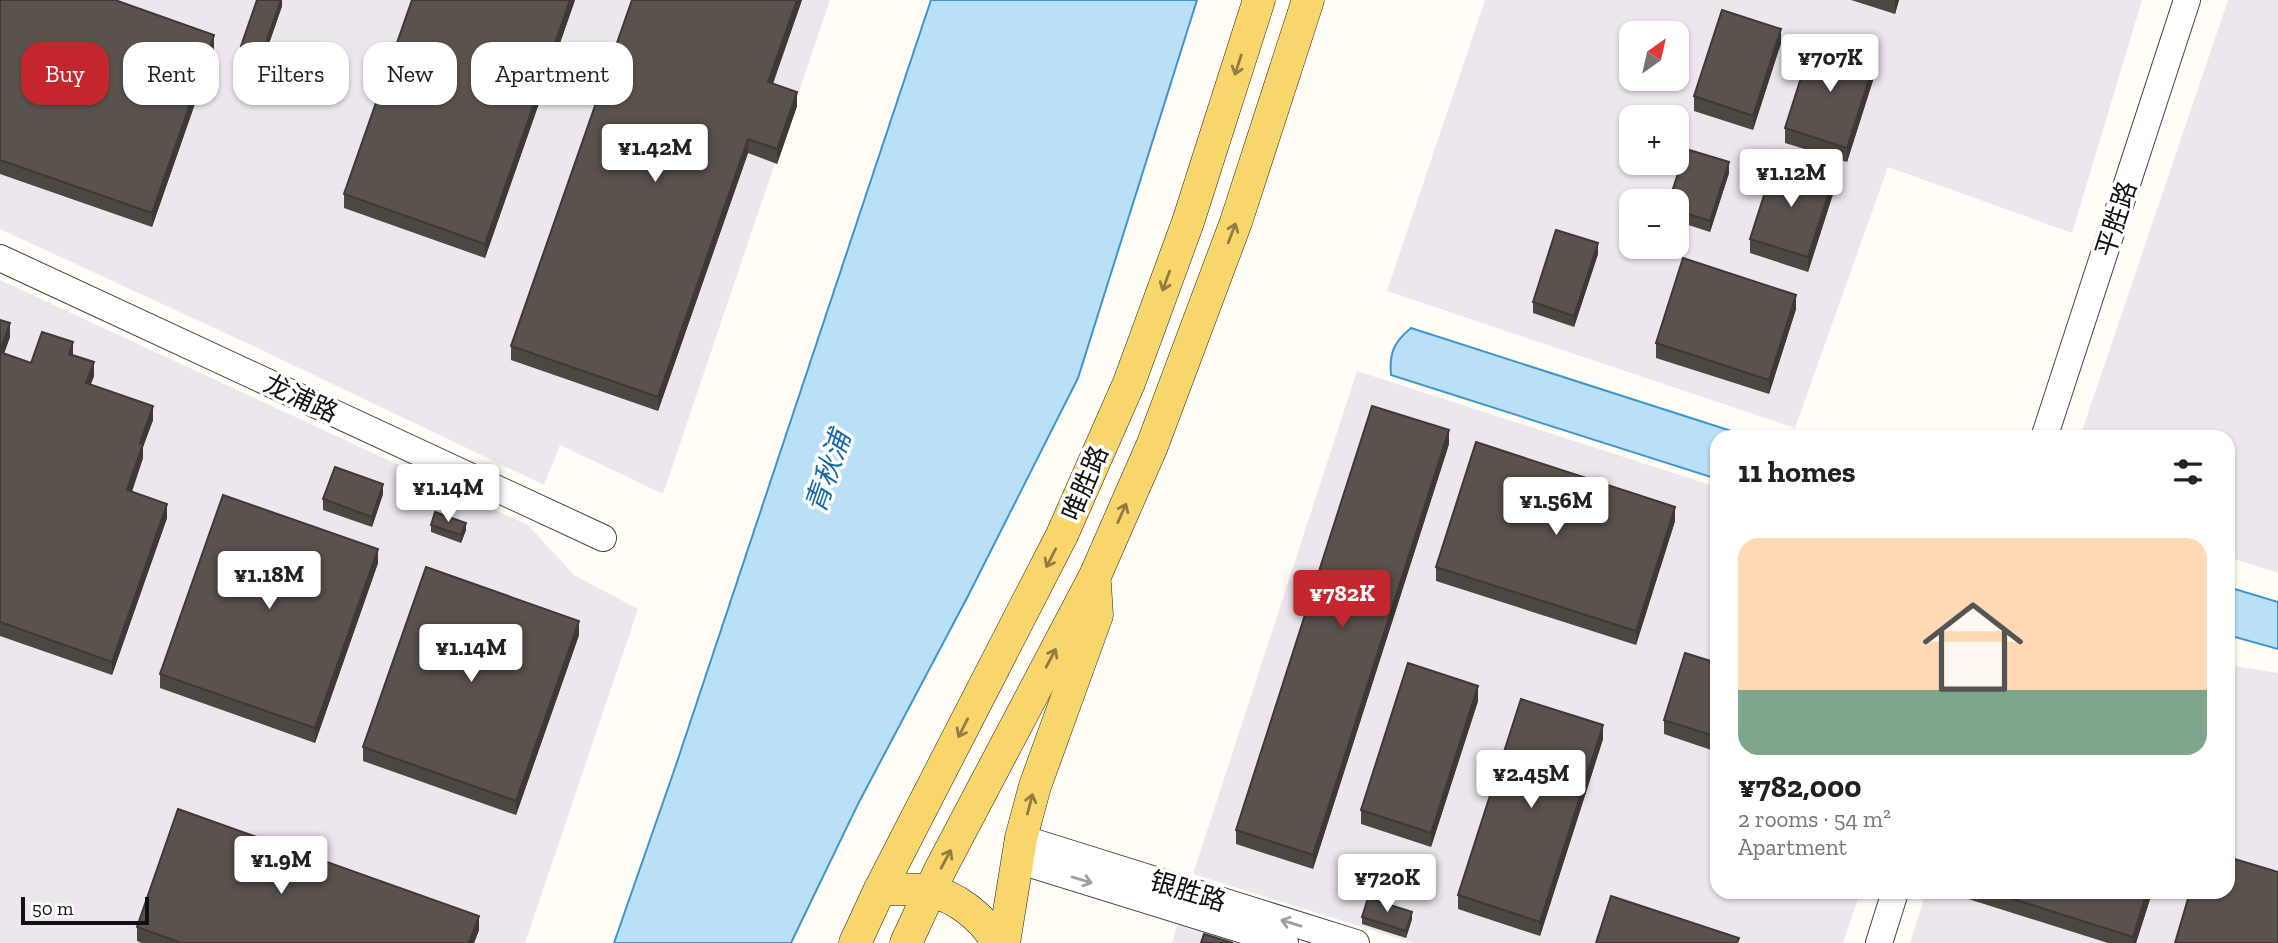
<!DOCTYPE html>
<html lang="en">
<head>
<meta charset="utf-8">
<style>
  body { margin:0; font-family:"Zilla Slab","Noto Sans SC",serif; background:#f2f2f2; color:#202124; height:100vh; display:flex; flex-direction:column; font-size:26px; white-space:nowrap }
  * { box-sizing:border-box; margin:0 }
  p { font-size:23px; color:#757577 }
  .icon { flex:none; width:38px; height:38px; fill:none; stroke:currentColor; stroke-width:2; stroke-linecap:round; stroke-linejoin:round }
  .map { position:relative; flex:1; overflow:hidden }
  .panel { position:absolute; left:1710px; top:430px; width:525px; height:469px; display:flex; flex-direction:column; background:#fff; border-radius:21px; box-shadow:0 2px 5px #0004 }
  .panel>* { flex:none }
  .guide { position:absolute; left:21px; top:42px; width:665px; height:63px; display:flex; gap:14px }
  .needle { width:46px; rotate:34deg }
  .buttons { position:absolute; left:1619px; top:21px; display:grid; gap:14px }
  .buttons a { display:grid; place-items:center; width:70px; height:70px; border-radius:14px; background:#fff; box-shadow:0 2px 5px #0004; font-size:35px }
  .scale { position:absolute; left:21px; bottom:18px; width:128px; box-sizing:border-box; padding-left:7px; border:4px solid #111; border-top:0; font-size:19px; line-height:24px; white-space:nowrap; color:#111; -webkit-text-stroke:5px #fff; paint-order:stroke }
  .price { position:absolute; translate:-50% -60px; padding:0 16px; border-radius:7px; background:#fff; color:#222; font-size:23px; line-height:46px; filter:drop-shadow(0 2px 4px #0008) }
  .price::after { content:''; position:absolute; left:50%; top:42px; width:21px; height:16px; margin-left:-10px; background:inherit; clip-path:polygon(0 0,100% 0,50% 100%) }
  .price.current { background:#c4262e; color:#fff }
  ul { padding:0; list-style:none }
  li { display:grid; align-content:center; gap:14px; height:371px; padding:0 28px }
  li span { display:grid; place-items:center; height:217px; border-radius:21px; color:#555 }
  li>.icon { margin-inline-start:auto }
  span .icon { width:126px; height:126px; fill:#fffc; stroke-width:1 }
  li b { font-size:30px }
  h2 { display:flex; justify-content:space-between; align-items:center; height:84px; padding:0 28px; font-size:30px }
  .pill { padding:0 24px; border-radius:21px; background:#fff; box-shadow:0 2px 5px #0004; font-size:24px; line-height:63px }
  .pill.current { background:#c4262e; color:#fff }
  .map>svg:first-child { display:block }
  .industrial { fill:#eee6ef; fill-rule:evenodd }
  .water { fill:#b9e0f7; stroke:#3f96cf; stroke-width:2 }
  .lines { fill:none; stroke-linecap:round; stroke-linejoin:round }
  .minor-casing { stroke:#444; stroke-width:28 }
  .major-casing { stroke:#222; stroke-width:33 }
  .minor { stroke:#fff; stroke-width:26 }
  .major { stroke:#f9d66b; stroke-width:32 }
  .wall { fill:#4d4742 }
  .shaded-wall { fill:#3f3936 }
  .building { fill:#5a524d; stroke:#3f3936; stroke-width:2 }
  .oneway { stroke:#917d42 }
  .oneway2 { stroke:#a0a0a0 }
  .labels { text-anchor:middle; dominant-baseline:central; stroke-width:7; stroke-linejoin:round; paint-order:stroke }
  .street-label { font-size:26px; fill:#111; stroke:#fff }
  .water-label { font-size:28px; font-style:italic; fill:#1768a6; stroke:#fff }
</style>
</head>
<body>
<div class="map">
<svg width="2278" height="943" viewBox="0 0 2278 943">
  <rect width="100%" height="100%" fill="#fffdf5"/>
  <!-- industrial -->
  <g class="industrial">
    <polygon points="0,0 830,0 663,494 560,445 544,485 249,344 0,229"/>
    <path d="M1485 0H2142L2072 233 1888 167 1795 428 1387 291ZM1631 33H1676V79H1631ZM1631 117H1676V163H1631ZM1631 201H1676V247H1631Z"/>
    <polygon points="2228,0 2278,0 2278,573 2228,557 2228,438 2080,437"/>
    <polygon points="0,280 528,525 574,575 638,609 525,943 0,943"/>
    <polygon points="1357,371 1717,487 1717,892 1860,893 1843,943 1413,943 1193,874"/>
    <polygon points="2228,665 2278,673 2278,943 1910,943 1926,893 2228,892"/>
    <polygon points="1178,923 1242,943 1172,943"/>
  </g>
  <!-- water -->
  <g class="water">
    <polygon points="931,0 1197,0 1078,378 968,596 858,804 791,943 614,943 675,768"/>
    <path d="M1411 328 1750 437 1717 438V479L1391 375C1389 353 1394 342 1411 328Z"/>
    <polygon points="2228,587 2278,602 2278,649 2228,635"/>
  </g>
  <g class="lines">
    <defs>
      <g id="minor">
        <polyline points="0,258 603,538"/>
        <polyline points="2044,438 2187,0"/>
        <polyline points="1021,838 1356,943"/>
        <polyline points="1017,860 1285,943"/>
        <polyline points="1879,943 1895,892"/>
      </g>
      <g id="major">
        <path d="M880 889C896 890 914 888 929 891 956 896 985 919 997 943"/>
        <polyline points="855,943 880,889 1062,535 1129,383 1188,222 1259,0"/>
        <polyline points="906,943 940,870 1095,576 1152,446 1236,222 1308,0"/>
        <polyline points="1004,943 1021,838 1035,786 1097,615 1095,584"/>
      </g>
    </defs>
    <!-- minor casing -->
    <use href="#minor" class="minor-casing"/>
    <!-- major casing -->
    <use href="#major" class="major-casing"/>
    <!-- minor -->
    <use href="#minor" class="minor"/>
    <!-- major -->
    <use href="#major" class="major"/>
  </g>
  <!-- wall -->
  <g class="wall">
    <polygon points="0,0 214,49 152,227 0,174"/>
    <polygon points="282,0 282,6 262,64 241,56 241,46"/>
    <polygon points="575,0 485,258 344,208 344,194"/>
    <polygon points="632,0 802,0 773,84 797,106 777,164 748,153 658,411 511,360 511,346"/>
    <polygon points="1851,0 1899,0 1895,14"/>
    <polygon points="1781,43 1753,130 1694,111 1694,96"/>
    <polygon points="318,59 304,99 286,93 286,86"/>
    <polygon points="1875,74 1847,162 1785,143 1785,128"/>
    <polygon points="1729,173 1710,232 1676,221 1676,201"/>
    <polygon points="1833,194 1808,272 1750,253 1750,239"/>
    <polygon points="1598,254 1574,327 1533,313 1533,302"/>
    <polygon points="1796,309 1769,394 1656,358 1656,343"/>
    <polygon points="0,320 10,337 4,353 31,363 73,355 94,376 91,384 153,420 143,447 143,458 132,492 167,518 112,675 0,636"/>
    <polygon points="1449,444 1313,869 1236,844 1236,830"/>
    <polygon points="383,494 372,527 323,510 323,499"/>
    <polygon points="1675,521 1636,645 1436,581 1436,567"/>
    <polygon points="431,525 466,530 461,543 431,532"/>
    <polygon points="378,563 315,743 160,688 160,674"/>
    <polygon points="579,635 516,815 363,761 363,747"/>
    <polygon points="1717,663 1717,752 1664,734 1664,720"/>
    <polygon points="1478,701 1431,847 1361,824 1361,810"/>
    <polygon points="1603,739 1540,936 1458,909 1458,895"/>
    <polygon points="1946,892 2151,892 2151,896 2136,943 2108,943"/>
    <polygon points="1362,917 1412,919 1406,938 1362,924"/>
    <polygon points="137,927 479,930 474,943 142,943 137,941"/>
  </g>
  <!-- shaded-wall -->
  <g class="shaded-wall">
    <polygon points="281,0 282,0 282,6 262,64 262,53"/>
    <polygon points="570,0 575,0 485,258 485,244"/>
    <polygon points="797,0 802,0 768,96 768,82"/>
    <polygon points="1895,0 1899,0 1895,14"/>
    <polygon points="1781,29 1781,43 1753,130 1753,116"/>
    <polygon points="214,35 214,49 152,227 152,213"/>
    <polygon points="318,52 318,59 304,99 304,92"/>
    <polygon points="1875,60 1875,74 1847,162 1847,148"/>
    <polygon points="797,92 797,106 777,164 777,149"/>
    <polygon points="748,139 748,153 658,411 658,397"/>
    <polygon points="1729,162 1729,173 1710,232 1710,221"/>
    <polygon points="1833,180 1833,194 1808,272 1808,257"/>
    <polygon points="1598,243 1598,254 1574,327 1574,316"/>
    <polygon points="1796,295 1796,309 1769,394 1769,380"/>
    <polygon points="10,323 10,337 0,365 0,351"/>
    <polygon points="73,342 73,356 69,354"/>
    <polygon points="94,362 94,376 86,396 86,383"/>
    <polygon points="153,406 153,420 143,447 143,458 127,504 127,490 140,443"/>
    <polygon points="1449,430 1449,444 1313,869 1313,855"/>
    <polygon points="383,484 383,494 372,527 372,517"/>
    <polygon points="167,504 167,518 112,675 112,662"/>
    <polygon points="1675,507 1675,521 1636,645 1636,631"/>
    <polygon points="466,523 466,530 461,543 461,535"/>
    <polygon points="378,549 378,563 315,743 315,728"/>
    <polygon points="579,621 579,635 516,815 516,801"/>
    <polygon points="1478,686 1478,701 1431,847 1431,833"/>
    <polygon points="1603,725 1603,739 1540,936 1540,922"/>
    <polygon points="2147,892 2151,892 2151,896 2136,943 2133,943 2133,937"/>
    <polygon points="1412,912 1412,919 1406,938 1406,931"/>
    <polygon points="479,916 479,930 474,943 469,943"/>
  </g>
  <!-- building -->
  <g class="building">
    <polygon points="0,0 115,0 214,35 152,213 0,160"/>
    <polygon points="257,0 281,0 262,53 241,46"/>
    <polygon points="412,0 570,0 485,244 344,194"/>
    <polygon points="632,0 797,0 768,82 797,92 777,149 748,139 658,397 511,346"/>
    <polygon points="1722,10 1781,29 1753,116 1694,96"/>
    <polygon points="1813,40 1875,60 1847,148 1785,128"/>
    <polygon points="300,46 318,52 304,92 286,86"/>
    <polygon points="1686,149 1729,162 1710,221 1676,210 1676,201 1669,201"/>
    <polygon points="1775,161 1833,180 1808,257 1750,239"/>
    <polygon points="1556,230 1598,243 1574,316 1533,302"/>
    <polygon points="1683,258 1796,295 1769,380 1656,343"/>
    <polygon points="0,320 10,323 0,351"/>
    <polygon points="42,332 73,342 69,354 94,362 86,383 153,406 140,443 143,444 127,490 167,504 112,662 0,622 0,352 31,363"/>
    <polygon points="1372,406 1449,430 1313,855 1236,830"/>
    <polygon points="1476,442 1675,507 1636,631 1436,567"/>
    <polygon points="335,467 383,484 372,517 323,499"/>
    <polygon points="223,495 378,549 315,728 160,674"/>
    <polygon points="435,512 466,523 461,535 431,525"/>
    <polygon points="426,567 579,621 516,801 363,747"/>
    <polygon points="1685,653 1717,663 1717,737 1664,720"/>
    <polygon points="1408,663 1478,686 1431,833 1361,810"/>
    <polygon points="1521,699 1603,725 1540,922 1458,895"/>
    <polygon points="178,809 479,916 469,943 182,943 137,927"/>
    <polygon points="2228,857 2278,872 2278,943 2175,943 2190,892 2228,892"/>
    <polygon points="1991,892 2147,892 2133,937"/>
    <polygon points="1611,896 1739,938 1737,943 1596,943"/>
    <polygon points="1368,898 1412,912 1406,931 1362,917"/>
    <polygon points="1204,934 1233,943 1201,943"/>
  </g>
  <!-- one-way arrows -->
  <defs><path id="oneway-shaft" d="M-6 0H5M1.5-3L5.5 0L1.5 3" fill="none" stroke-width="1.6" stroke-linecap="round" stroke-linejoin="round" transform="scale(1.75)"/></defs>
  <g class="oneway">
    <use href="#oneway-shaft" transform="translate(1238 65) rotate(108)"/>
    <use href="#oneway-shaft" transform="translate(1232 233) rotate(-69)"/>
    <use href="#oneway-shaft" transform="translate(1166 281) rotate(110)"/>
    <use href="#oneway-shaft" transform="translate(1122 513) rotate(-66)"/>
    <use href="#oneway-shaft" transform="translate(1051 558) rotate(117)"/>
    <use href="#oneway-shaft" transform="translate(1051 658) rotate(-62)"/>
    <use href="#oneway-shaft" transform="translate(963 728) rotate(117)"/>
    <use href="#oneway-shaft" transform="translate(1030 804) rotate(-75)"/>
    <use href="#oneway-shaft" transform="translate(946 859) rotate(-62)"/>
  </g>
  <g class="oneway2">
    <use href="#oneway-shaft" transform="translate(1082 880) rotate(17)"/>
    <use href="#oneway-shaft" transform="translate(1291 923) rotate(-163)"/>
  </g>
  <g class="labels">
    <!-- street labels -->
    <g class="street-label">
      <text transform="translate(2116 219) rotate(-72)">平胜路</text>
      <text transform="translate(301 398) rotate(25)">龙浦路</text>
      <text transform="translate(1085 483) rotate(-67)">唯胜路</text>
      <text transform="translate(1188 891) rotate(17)">银胜路</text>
    </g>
    <!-- water labels -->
    <g class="water-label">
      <text transform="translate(828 472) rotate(-71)">青秋浦</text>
    </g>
  </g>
</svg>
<div class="buttons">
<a><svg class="needle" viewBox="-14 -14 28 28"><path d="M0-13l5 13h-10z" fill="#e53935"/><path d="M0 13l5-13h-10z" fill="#757577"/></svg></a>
<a>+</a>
<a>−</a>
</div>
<div class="scale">50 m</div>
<b class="price" style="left:1830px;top:94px">¥707K</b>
<b class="price" style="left:655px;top:184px">¥1.42M</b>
<b class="price" style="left:1791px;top:209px">¥1.12M</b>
<b class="price" style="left:448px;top:524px">¥1.14M</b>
<b class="price" style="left:1556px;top:537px">¥1.56M</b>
<b class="price" style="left:269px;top:611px">¥1.18M</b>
<b class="price current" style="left:1342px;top:630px">¥782K</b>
<b class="price" style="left:471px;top:684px">¥1.14M</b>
<b class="price" style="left:1531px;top:810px">¥2.45M</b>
<b class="price" style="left:281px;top:896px">¥1.9M</b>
<b class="price" style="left:1387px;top:914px">¥720K</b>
<div class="guide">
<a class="pill current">Buy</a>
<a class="pill">Rent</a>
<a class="pill">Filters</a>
<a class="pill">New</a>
<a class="pill">Apartment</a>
</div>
<section class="panel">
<h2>11 homes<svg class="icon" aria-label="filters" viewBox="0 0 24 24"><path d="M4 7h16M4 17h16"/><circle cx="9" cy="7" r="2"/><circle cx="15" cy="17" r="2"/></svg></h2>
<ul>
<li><span style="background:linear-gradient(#ffd9b3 70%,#7fa58c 0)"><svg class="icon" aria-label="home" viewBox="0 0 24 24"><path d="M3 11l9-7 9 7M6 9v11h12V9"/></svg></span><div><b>¥782,000</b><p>2 rooms · 54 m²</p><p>Apartment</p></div></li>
</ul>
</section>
</div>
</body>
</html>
